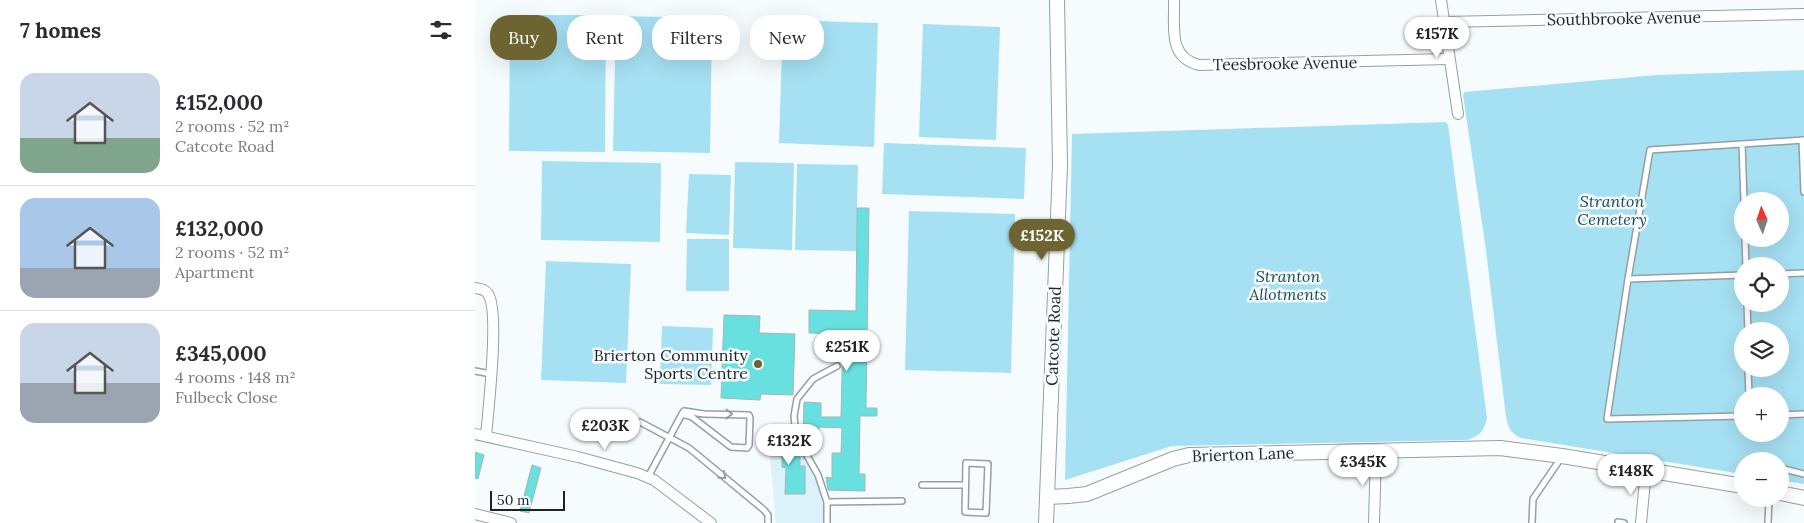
<!DOCTYPE html>
<html lang="en">
<head>
<meta charset="utf-8">
<style>
  body { margin:0; font-family:Lora,serif; background:#f7f7f7; color:#2b2b33; height:100vh; display:flex; flex-direction:column; font-size:19px; white-space:nowrap }
  * { box-sizing:border-box; margin:0 }
  p { font-size:16px; color:#7c7c81 }
  .icon { flex:none; width:28px; height:28px; fill:none; stroke:currentColor; stroke-width:2; stroke-linecap:round; stroke-linejoin:round }
  .map { position:relative; flex:1; overflow:hidden }
  .details { display:flex; flex-direction:column; background:#fff; width:475px }
  .details>* { flex:none }
  .banner { position:absolute; left:15px; top:15px; width:475px; height:45px; display:flex; gap:10px }
  .needle { width:32px; rotate:357deg }
  .tools { position:absolute; left:1259px; top:192px; display:grid; gap:10px }
  .tools a { display:grid; place-items:center; width:55px; height:55px; border-radius:50%; background:#fff; box-shadow:0 5px 20px #0002; font-size:25px }
  .scale { position:absolute; left:15px; bottom:12px; width:75px; box-sizing:border-box; padding-left:5px; border:2px solid #1e2325; border-top:0; font-size:14px; line-height:18px; white-space:nowrap; color:#1e2325; -webkit-text-stroke:4px #f6fcfe; paint-order:stroke }
  .price { position:absolute; translate:-50% -42px; padding:0 11px; border-radius:18px; background:#fff; color:#222; font-size:16px; line-height:32px; filter:drop-shadow(0 1px 2px #0008) }
  .price::after { content:''; position:absolute; left:50%; top:30px; width:15px; height:11px; margin-left:-8px; background:inherit; clip-path:polygon(0 0,100% 0,50% 100%) }
  .price.active { background:#6d6431; color:#fff }
  ul { padding:0; list-style:none }
  li { display:flex; align-items:center; gap:15px; height:125px; padding:0 20px }
  li+li { border-top:1px solid #e1e1e2 }
  li span { display:grid; place-items:center; flex:none; width:140px; height:100px; border-radius:15px; color:#555 }
  li>.icon { margin-inline-start:auto }
  span .icon { width:60px; height:60px; fill:#fffc; stroke-width:1 }
  li b { font-size:21px }
  h2 { display:flex; justify-content:space-between; align-items:center; height:60px; padding:0 20px; font-size:21px }
  .chip { padding:0 18px; border-radius:20px; background:#fff; box-shadow:0 5px 20px #0002; font-size:18px; line-height:45px }
  .chip.active { background:#6d6431; color:#fff }
  main { display:flex; flex:1; min-height:0 }
  .map>svg:first-child { display:block }
  .built { fill:#dbf2fa }
  .green { fill:#a6e0f3; fill-rule:evenodd }
  .building { fill:#68e0e0; stroke:#a6b5b5 }
  .lines { fill:none; stroke-linecap:round; stroke-linejoin:round }
  .lane-casing { stroke:#92a0a5; stroke-width:8 }
  .street-casing { stroke:#92a0a5; stroke-width:12 }
  .secondary-casing { stroke:#92a0a5; stroke-width:16 }
  .lane { stroke:#fff; stroke-width:5 }
  .street { stroke:#fff; stroke-width:10 }
  .secondary { stroke:#fff; stroke-width:14 }
  .oneway { stroke:#9a9c9d }
  .poi-dot { fill:#6d6431; stroke:#f6fcfe; stroke-width:2 }
  .labels { text-anchor:middle; dominant-baseline:central; stroke-width:5; stroke-linejoin:round; paint-order:stroke }
  .street-label { font-size:16px; fill:#1e2325; stroke:#f6fcfe }
  .park-label { font-size:16px; font-style:italic; fill:#1a4957; stroke:#f6fcfe }
  .poi-label { font-size:16px; fill:#1e2325; stroke:#f6fcfe; text-anchor:end }
</style>
</head>
<body>
<main>
<section class="details">
<h2>7 homes<svg class="icon" aria-label="filters" viewBox="0 0 24 24"><path d="M4 7h16M4 17h16"/><circle cx="9" cy="7" r="2"/><circle cx="15" cy="17" r="2"/></svg></h2>
<ul>
<li><span style="background:linear-gradient(#c9d6e8 65%,#7fa58c 0)"><svg class="icon" aria-label="home" viewBox="0 0 24 24"><path d="M3 11l9-7 9 7M6 9v11h12V9"/></svg></span><div><b>£152,000</b><p>2 rooms · 52 m²</p><p>Catcote Road</p></div></li>
<li><span style="background:linear-gradient(#a9c7e8 70%,#9aa5b1 0)"><svg class="icon" aria-label="home" viewBox="0 0 24 24"><path d="M3 11l9-7 9 7M6 9v11h12V9"/></svg></span><div><b>£132,000</b><p>2 rooms · 52 m²</p><p>Apartment</p></div></li>
<li><span style="background:linear-gradient(#c9d6e8 60%,#9aa5b1 0)"><svg class="icon" aria-label="home" viewBox="0 0 24 24"><path d="M3 11l9-7 9 7M6 9v11h12V9"/></svg></span><div><b>£345,000</b><p>4 rooms · 148 m²</p><p>Fulbeck Close</p></div></li>
</ul>
</section>
<div class="map">
<svg width="1329" height="523" viewBox="0 0 1329 523">
  <rect width="100%" height="100%" fill="#f6fcfe"/>
  <!-- built -->
  <polygon class="built" points="317,425 320,440 339,474 348,502 348,523 301,523 292,427"/>
  <!-- green -->
  <g class="green">
    <polygon points="35,15 131,15 130,152 34,151"/>
    <polygon points="141,16 237,18 235,153 138,151"/>
    <polygon points="308,20 403,23 399,147 304,143"/>
    <polygon points="448,24 525,27 521,140 444,137"/>
    <path d="M1329 70V484L1305 480V461H1268L1267 474 1046 438C1036 434 1033 427 1031 417L1011 250 988 95 989 92 1182 75ZM1268 201H1305V239H1268ZM1268 266H1305V304H1268ZM1268 331H1305V369H1268ZM1268 396H1305V434H1268Z"/>
    <path d="M971 122 973 125 1012 418C1009 432 1004 436 992 440L697 446 590 480 597 134Z"/>
    <polygon points="409,143 551,148 549,199 407,194"/>
    <polygon points="67,161 186,163 185,242 66,240"/>
    <polygon points="260,162 319,163 317,250 258,248"/>
    <polygon points="322,164 383,165 381,251 320,250"/>
    <polygon points="214,174 256,175 254,235 211,233"/>
    <polygon points="434,211 540,214 536,373 430,370"/>
    <polygon points="212,239 254,239 254,291 211,291"/>
    <polygon points="71,261 156,264 151,383 66,380"/>
    <polygon points="187,326 238,328 236,385 185,384"/>
  </g>
  <!-- building -->
  <g class="building">
    <polygon points="382,208 394,208 391,408 402,408 402,416 385,416 384,474 390,474 390,491 353,490 351,477 357,478 357,453 366,453 367,428 344,427 344,433 328,433 329,402 346,403 346,417 366,417 368,334 334,333 334,310 381,311"/>
    <polygon points="249,315 285,316 284,333 320,334 318,395 286,394 285,400 246,398"/>
    <polygon points="294,437 310,437 309,451 325,452 325,466 330,466 330,494 310,494 311,468 307,467 307,456 293,455"/>
    <polygon points="0,452 9,455 3,479 0,478"/>
    <polygon points="57,465 66,468 54,513 45,511"/>
  </g>
  <g class="lines">
    <defs>
      <g id="lane">
        <polyline points="1327,140 1329,192"/>
        <polyline points="1267,144 1269,201"/>
        <polyline points="1270,239 1271,266"/>
        <polyline points="1305,274 1329,273"/>
        <polyline points="1153,279 1268,275"/>
        <polyline points="1272,304 1273,331"/>
        <polyline points="1273,369 1274,396"/>
        <polyline points="0,371 16,374"/>
        <polyline points="1305,415 1329,414"/>
        <polyline points="1268,416 1132,419 1153,279 1175,150 1329,140"/>
        <polyline points="165,422 214,448 289,510 293,515 293,523"/>
        <polygon points="491,463 513,464 511,513 490,512"/>
        <polyline points="1305,468 1329,474"/>
        <polyline points="173,477 207,414 209,411 229,414 274,415 275,418 274,445 272,448 256,447 217,417 207,414"/>
        <polyline points="447,485 490,485"/>
        <polyline points="352,502 343,475 321,436 319,416 322,399 338,379 362,366"/>
        <polyline points="1143,522 1149,523"/>
        <polyline points="352,523 352,502 427,501"/>
        <polyline points="1057,523 1058,499 1086,458"/>
        <polyline points="1293,523 1294,499"/>
      </g>
      <g id="street">
        <path d="M699 0C700 26 692 57 724 65L974 59"/>
        <polyline points="966,0 983,114"/>
        <polyline points="969,22 1329,14"/>
        <path d="M0 288C5 289 10 289 13 294 25 310 13 412 11 436"/>
        <polyline points="0,434 103,457 162,473 179,480 236,523"/>
        <polyline points="0,514 36,523"/>
        <polyline points="899,523 901,451"/>
        <polyline points="1166,523 1171,470"/>
      </g>
      <g id="secondary">
        <polyline points="1305,493 1329,498"/>
        <polyline points="572,497 593,496 612,494 698,459 714,455 1025,448 1087,456 1268,486"/>
        <polyline points="571,523 585,165 582,0"/>
      </g>
    </defs>
    <!-- lane casing -->
    <use href="#lane" class="lane-casing"/>
    <!-- street casing -->
    <use href="#street" class="street-casing"/>
    <!-- secondary casing -->
    <use href="#secondary" class="secondary-casing"/>
    <!-- lane -->
    <use href="#lane" class="lane"/>
    <!-- street -->
    <use href="#street" class="street"/>
    <!-- secondary -->
    <use href="#secondary" class="secondary"/>
  </g>
  <!-- one-way arrows -->
  <defs><path id="oneway-chevron" d="M-2-3.5L2.5 0L-2 3.5" fill="none" stroke-width="1.6" stroke-linecap="round" stroke-linejoin="round" transform="scale(1.25)"/></defs>
  <g class="oneway">
    <use href="#oneway-chevron" transform="translate(254 414) rotate(1)"/>
    <use href="#oneway-chevron" transform="translate(248 476) rotate(40)"/>
  </g>
  <!-- markers -->
  <circle class="poi-dot" cx="283" cy="364" r="5"/>
  <g class="labels">
    <!-- street labels -->
    <g class="street-label">
      <text transform="translate(1149 18) rotate(-1)">Southbrooke Avenue</text>
      <text transform="translate(810 63) rotate(-1)">Teesbrooke Avenue</text>
      <text transform="translate(578 336) rotate(-88)">Catcote Road</text>
      <text transform="translate(768 454) rotate(-2)">Brierton Lane</text>
    </g>
    <!-- park labels -->
    <g class="park-label">
      <text x="1137" y="201">Stranton<tspan x="1137" dy="18">Cemetery</tspan></text>
      <text x="813" y="276">Stranton<tspan x="813" dy="18">Allotments</tspan></text>
    </g>
    <!-- poi labels -->
    <g class="poi-label">
      <text x="273" y="355">Brierton Community<tspan x="273" dy="18">Sports Centre</tspan></text>
    </g>
  </g>
</svg>
<div class="tools">
<a><svg class="needle" viewBox="-14 -14 28 28"><path d="M0-13l5 13h-10z" fill="#e53935"/><path d="M0 13l5-13h-10z" fill="#7c7c81"/></svg></a>
<a><svg class="icon" aria-label="locate" viewBox="0 0 24 24"><circle cx="12" cy="12" r="6"/><path d="M12 2v4M12 18v4M2 12h4M18 12h4"/></svg></a>
<a><svg class="icon" aria-label="layers" viewBox="0 0 24 24"><path d="M12 4l9 5-9 5-9-5zM3 14l9 5 9-5"/></svg></a>
<a>+</a>
<a>−</a>
</div>
<div class="scale">50 m</div>
<b class="price" style="left:962px;top:59px">£157K</b>
<b class="price active" style="left:567px;top:261px">£152K</b>
<b class="price" style="left:372px;top:372px">£251K</b>
<b class="price" style="left:130px;top:451px">£203K</b>
<b class="price" style="left:314px;top:466px">£132K</b>
<b class="price" style="left:888px;top:487px">£345K</b>
<b class="price" style="left:1156px;top:496px">£148K</b>
<div class="banner">
<a class="chip active">Buy</a>
<a class="chip">Rent</a>
<a class="chip">Filters</a>
<a class="chip">New</a>
</div>
</div>
</main>
</body>
</html>
